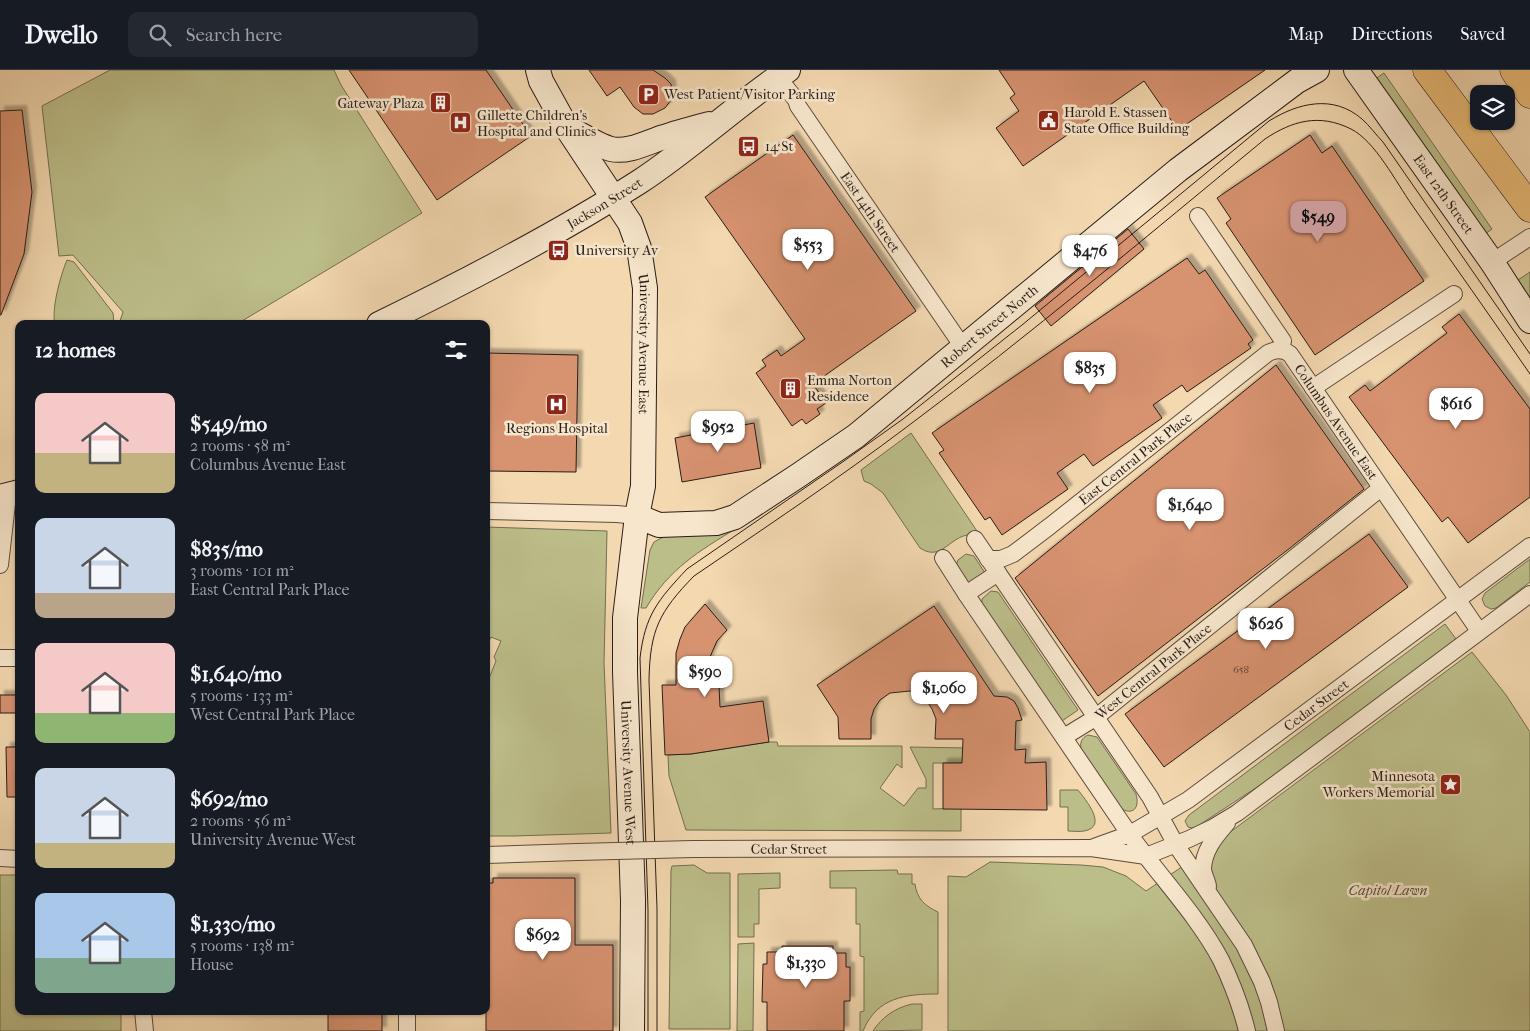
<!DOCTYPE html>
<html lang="en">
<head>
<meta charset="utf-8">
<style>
  body { margin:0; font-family:"IM FELL French Canon",serif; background:#242831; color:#f1f3f6; height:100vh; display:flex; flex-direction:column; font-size:19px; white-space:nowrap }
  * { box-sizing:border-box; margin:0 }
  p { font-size:16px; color:#9ea1a6 }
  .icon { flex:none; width:28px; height:28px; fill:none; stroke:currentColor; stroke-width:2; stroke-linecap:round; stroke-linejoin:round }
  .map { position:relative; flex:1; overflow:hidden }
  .side { position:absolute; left:15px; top:250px; width:475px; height:695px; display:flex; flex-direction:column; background:#171b24; border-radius:10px; box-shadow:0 1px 4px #0004 }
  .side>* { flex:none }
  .buttons { position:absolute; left:1470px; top:15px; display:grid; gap:10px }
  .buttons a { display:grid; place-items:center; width:45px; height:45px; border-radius:10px; background:#171b24; box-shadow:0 1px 4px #0004; font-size:25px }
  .price { position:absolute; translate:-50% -42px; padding:0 11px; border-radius:10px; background:#fff; color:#222; font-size:16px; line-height:32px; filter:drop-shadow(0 1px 2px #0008) }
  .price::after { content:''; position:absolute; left:50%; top:30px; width:15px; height:11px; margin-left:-8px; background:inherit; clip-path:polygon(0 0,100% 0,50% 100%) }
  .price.active { background:#c59692; color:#111 }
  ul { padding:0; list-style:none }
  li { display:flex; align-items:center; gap:15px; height:125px; padding:0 20px }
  li span { display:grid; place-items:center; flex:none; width:140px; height:100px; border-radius:10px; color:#555 }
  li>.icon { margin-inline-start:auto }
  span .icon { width:60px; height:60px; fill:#fffc; stroke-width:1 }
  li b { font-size:21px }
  h2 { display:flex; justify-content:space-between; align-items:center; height:60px; padding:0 20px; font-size:21px }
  header { display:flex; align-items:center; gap:30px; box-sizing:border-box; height:70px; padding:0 25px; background:#171b24; border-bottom:1px solid #363941 }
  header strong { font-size:24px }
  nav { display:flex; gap:28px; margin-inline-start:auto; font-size:18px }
  .search { width:350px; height:45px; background:#242831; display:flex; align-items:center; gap:12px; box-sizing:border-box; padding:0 18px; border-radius:10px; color:#9ea1a6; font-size:19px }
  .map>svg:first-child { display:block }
  .green { fill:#bcbe8a; stroke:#726e51 }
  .building { fill:#d7926f; stroke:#291d18; filter:url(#shadow) }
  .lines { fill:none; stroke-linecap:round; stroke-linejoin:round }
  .street-casing { stroke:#5c4c3e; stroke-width:18 }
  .secondary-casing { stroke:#291d18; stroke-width:26 }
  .highway-casing { stroke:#291d18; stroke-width:29 }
  .street { stroke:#f7e6cc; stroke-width:16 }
  .secondary { stroke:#f7e6cc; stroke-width:24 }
  .highway { stroke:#eabc78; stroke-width:28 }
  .tram { stroke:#291d18; stroke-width:1 }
  .street-bridge-casing { stroke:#5c4c3e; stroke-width:18; stroke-linecap:butt }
  .street-bridge { stroke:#f7e6cc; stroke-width:16 }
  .labels { text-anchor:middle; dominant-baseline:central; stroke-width:5; stroke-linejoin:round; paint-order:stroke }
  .number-label { font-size:11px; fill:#543a2e }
  .poi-label { font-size:14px; fill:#291d18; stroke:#f7e6cc; text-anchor:start }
  .street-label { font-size:14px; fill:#291d18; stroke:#f7e6cc }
  .park-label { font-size:14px; font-style:italic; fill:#554d3a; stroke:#f7e6cc }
</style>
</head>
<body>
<header>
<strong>Dwello</strong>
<div class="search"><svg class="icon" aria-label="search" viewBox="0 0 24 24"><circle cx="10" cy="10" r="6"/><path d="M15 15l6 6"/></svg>Search here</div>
<nav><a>Map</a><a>Directions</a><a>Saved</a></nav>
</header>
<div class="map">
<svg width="1530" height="961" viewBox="0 0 1530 961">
  <defs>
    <filter id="shadow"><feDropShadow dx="4.5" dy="-4.5" stdDeviation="1" flood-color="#0004"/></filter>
  </defs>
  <rect width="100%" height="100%" fill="#f3d8b0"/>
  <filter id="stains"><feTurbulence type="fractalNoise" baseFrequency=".004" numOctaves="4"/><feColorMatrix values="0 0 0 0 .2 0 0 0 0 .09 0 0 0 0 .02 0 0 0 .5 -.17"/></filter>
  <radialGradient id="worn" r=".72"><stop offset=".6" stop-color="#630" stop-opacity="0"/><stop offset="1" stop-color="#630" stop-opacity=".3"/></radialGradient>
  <!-- green -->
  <g class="green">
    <polygon points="110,0 334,0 341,15 422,143 237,254 119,254 123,242 73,185 59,186 42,36"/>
    <polygon points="1384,3 1492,159 1481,167 1374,10"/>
    <path d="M67 190 74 192 113 243 114 254H55C51 239 61 204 67 190Z"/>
    <polygon points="1530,202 1530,228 1518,210"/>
    <path d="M911 363 981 467C953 455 945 495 920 478L883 423 871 414 864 411 861 400Z"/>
    <polygon points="486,457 607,461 604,593 611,763 514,766 486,766 486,616 496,591 494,587 501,571 491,567 486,577"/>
    <path d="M737 458C699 481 669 499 646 538H641L650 480 654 472 665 466Z"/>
    <polygon points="966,484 974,486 985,503 969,516 956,496 958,490"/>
    <polygon points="1530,489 1530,512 1496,538 1491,539 1485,536 1482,529 1485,523"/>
    <polygon points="991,521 998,522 1076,637 1078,640 1062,651 982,535 982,529"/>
    <polygon points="1445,554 1456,569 1265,712 1196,757 1192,758 1188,757 1185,751 1189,745"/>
    <polygon points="1472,582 1506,625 1530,662 1530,961 948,961 948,806 966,807 990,792 1081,795 1103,797 1126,806 1146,821 1198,786"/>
    <path d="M1088 665 1097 667 1136 724C1140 738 1133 746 1120 738L1081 680C1080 673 1081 668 1088 665Z"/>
    <polygon points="769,672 777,672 778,676 902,676 902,698 897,694 880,718 904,736 918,718 926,718 926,709 910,677 968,678 962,693 933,693 933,739 961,738 961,761 686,760 669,706 668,685 691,684"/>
    <path d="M1060 720H1078C1085 729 1109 757 1084 761 1079 762 1073 761 1068 761V737H1060Z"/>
    <polygon points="694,795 707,803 730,803 730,959 669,959 671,800 672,796"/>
    <path d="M897 800 898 804H912V814H915C917 829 925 836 938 842V924C906 924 877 927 863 961H860V942L864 941V887L860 886V854H856V818H830V801Z"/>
    <polygon points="780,803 780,818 759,819 759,854 754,854 754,867 738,867 738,804"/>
    <polygon points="0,805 19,805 19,941 121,941 121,961 0,961"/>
    <polygon points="754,873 753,961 737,961 738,874"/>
    <path d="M912 934H922V960L873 961C882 947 895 938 912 934Z"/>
  </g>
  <!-- building -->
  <g class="building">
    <polygon points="349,0 486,0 531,66 437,130"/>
    <polygon points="589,0 653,0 665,8 671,14 672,22 671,30 665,38 653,44 643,44 634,37 620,17 607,26"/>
    <polygon points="999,0 1265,0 1178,60 1144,11 1023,96 996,58 1019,41 1010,28 1015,24"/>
    <polygon points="22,40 32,122 24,184 1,245 0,245 0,41"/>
    <polygon points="793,65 916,241 813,314 826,333 817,339 820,344 806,354 802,349 792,356 756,303 766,296 762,290 777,280 781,286 805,269 705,127"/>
    <polygon points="1310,65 1322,83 1332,76 1424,211 1315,285 1226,153 1231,149 1217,128"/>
    <polygon points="1128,159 1144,179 1051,256 1035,236"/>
    <polygon points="1187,188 1199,204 1205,200 1253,270 1248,274 1251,278 1187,322 1182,315 1153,335 1162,348 1093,396 1084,384 1057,403 1068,419 1002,465 990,447 985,450 939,383 944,380 932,363"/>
    <polygon points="1459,244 1530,339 1530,427 1468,473 1448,447 1442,452 1349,327 1365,315 1370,321 1447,263 1442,257"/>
    <polygon points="486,283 578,285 576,402 486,401"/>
    <polygon points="1276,295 1364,419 1290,478 1098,626 1015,508"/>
    <polygon points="754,353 761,398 682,412 675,368"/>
    <polygon points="1369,464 1408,517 1164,697 1125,644"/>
    <polygon points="705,534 727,560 717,571 706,596 718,595 720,637 763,631 769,672 691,684 665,685 662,615 676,615 676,583 680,569 685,557"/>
    <polygon points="934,536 994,626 1007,627 1014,631 1018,638 1022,650 1016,651 1015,680 1026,679 1025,693 1046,692 1047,740 943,739 943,693 962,693 963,669 935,669 936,649 932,639 927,631 920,625 910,621 890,623 880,630 874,639 871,649 871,669 839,669 838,647 817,615"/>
    <rect x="0" y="625" width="19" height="18"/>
    <polygon points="6,677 19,677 19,727 7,727"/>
    <polygon points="493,808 575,808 575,875 613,875 613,961 486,961 486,813 493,813"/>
    <polygon points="782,876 833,876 833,883 846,883 846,897 850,897 850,931 844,931 844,961 767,961 767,932 762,932 763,894 767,894 767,882 782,882"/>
    <rect x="328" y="941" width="54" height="20"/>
  </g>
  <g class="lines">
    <defs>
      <g id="street">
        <path id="s1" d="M778 7 796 30 798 36 963 277"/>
        <polyline points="1198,146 1283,271 1280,280"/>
        <polyline points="1492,192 1530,167"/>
        <polyline points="1313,318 1454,224"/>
        <polyline points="486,441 617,444 637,446"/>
        <polyline points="975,469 1150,727 1176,775 1244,875 1262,912 1269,932 1276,961"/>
        <path d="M943 488 966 524C1021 604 1075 685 1130 765 1160 807 1197 845 1221 890 1232 913 1241 936 1247 961"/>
        <path id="s2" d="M988 489H1001L1013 484 1050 456 1268 283C1276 279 1283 279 1290 284L1479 561"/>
        <polyline points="0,495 8,425"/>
        <polyline points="966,524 998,503"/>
        <polyline points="0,588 19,588"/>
        <path id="s3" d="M1064 667 1095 648 1381 418"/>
        <path id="s4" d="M1094 777 1130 764 1188 730 1530 476"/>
        <path id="s5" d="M693 779 1091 778 1146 786 1189 769 1212 758 1237 743 1530 524"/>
        <polyline points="486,785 577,782"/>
        <polyline points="0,788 19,789"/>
        <path d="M1208 816C1207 811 1204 805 1203 800 1203 781 1215 767 1227 753"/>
        <polyline points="143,941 145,961"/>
        <polyline points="407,941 407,961"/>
      </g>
      <g id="secondary">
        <path id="s6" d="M538 0 541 11 567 58 630 153 639 178 645 218 643 416 637 446 625 548V602L633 830 632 961"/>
        <path id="s7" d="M1356 0 1492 192 1530 251"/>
        <path d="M568 58C580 64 599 76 611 79 628 83 648 72 664 67 678 62 694 58 709 54"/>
        <path id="s8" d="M379 254C467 211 556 165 639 112 691 78 736 35 788 0"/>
        <polyline points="0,427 19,422"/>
        <path id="s9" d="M637 446 659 455 716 453 735 447 799 405 856 366 1178 100 1297 11 1317 0"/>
      </g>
      <g id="highway">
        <polyline points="1427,0 1530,138"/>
        <polyline points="1514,0 1530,24"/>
      </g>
    </defs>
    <!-- street casing -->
    <use href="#street" class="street-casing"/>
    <!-- secondary casing -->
    <use href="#secondary" class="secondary-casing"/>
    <!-- highway casing -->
    <use href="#highway" class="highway-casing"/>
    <!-- street -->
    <use href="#street" class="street"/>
    <!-- secondary -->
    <use href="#secondary" class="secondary"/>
    <!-- highway -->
    <use href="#highway" class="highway"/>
    <!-- tram -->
    <g class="tram">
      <path d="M648 961V840L640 588C645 545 658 530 687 499L844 391 903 349 1022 255 1269 51C1298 33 1333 24 1362 49 1370 56 1376 65 1383 72L1530 284"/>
      <path d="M657 961V839L649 610C650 560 659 542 694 506 766 457 838 409 908 356 1030 265 1147 166 1265 69 1292 51 1319 43 1351 59 1375 71 1396 112 1412 135 1451 191 1491 247 1530 304"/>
    </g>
    <defs>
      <polyline id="street-bridge" points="577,782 693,779"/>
    </defs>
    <!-- street-bridge casing -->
    <use href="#street-bridge" class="street-bridge-casing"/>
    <!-- street-bridge -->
    <use href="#street-bridge" class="street-bridge"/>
  </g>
  <!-- icons -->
  <defs>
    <symbol id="parking-square" viewBox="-11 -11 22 22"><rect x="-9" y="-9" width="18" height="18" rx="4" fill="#8f2418" stroke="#f7e6cc"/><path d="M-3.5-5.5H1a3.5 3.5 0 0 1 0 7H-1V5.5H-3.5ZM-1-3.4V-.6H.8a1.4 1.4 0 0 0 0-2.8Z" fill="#fff"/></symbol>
    <symbol id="building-square" viewBox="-11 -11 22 22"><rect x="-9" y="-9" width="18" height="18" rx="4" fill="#8f2418" stroke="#f7e6cc"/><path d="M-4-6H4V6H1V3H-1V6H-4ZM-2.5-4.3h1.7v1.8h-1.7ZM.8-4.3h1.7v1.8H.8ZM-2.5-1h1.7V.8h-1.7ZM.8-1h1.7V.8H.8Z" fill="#fff"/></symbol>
    <symbol id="civic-square" viewBox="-11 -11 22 22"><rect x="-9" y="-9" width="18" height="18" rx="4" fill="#8f2418" stroke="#f7e6cc"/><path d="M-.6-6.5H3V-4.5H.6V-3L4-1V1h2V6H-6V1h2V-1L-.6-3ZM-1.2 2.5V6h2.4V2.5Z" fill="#fff"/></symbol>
    <symbol id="hospital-square" viewBox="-11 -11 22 22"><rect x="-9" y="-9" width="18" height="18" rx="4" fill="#8f2418" stroke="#f7e6cc"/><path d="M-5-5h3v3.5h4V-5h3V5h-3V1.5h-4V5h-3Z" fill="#fff"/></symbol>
    <symbol id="bus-square" viewBox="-11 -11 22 22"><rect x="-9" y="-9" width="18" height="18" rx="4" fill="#8f2418" stroke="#f7e6cc"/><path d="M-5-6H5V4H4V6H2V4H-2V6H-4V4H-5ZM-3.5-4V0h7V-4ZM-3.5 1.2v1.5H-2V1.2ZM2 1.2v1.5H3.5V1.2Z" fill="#fff"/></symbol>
    <symbol id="sight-square" viewBox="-11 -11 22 22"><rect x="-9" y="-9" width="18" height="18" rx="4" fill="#8f2418" stroke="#f7e6cc"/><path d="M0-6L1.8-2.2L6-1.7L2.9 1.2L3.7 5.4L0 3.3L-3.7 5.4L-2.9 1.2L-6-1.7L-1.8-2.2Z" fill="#fff"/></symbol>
  </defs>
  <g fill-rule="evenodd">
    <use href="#parking-square" x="636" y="12" width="25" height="25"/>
    <use href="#building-square" x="428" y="20" width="25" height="25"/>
    <use href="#civic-square" x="1036" y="38" width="25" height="25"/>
    <use href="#hospital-square" x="448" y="40" width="25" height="25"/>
    <use href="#bus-square" x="736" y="64" width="25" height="25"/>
    <use href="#bus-square" x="546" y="168" width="25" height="25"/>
    <use href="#building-square" x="778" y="306" width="25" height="25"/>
    <use href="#hospital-square" x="544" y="322" width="25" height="25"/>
    <use href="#sight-square" x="1438" y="702" width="25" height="25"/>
  </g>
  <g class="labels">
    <!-- number labels -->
    <g class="number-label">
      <text x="1241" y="599">658</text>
    </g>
    <!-- poi labels -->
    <g class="poi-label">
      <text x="664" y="24">West Patient/Visitor Parking</text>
      <text x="424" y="33" text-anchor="end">Gateway Plaza</text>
      <text x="1064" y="42">Harold E. Stassen<tspan x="1064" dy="16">State Office Building</tspan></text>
      <text x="477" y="45">Gillette Children's<tspan x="477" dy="16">Hospital and Clinics</tspan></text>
      <text x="765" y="76">14 St</text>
      <text x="575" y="180">University Av</text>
      <text x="807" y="310">Emma Norton<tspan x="807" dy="16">Residence</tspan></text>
      <text x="557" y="358" text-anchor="middle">Regions Hospital</text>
      <text x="1435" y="706" text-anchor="end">Minnesota<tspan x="1435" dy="16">Workers Memorial</tspan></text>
    </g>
    <!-- street labels -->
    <g class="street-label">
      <text stroke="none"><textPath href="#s7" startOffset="152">East 12th Street</textPath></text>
      <text stroke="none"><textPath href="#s8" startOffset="256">Jackson Street</textPath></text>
      <text stroke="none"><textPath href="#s1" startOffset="164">East 14th Street</textPath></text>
      <text stroke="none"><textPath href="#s9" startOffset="419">Robert Street North</textPath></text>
      <text stroke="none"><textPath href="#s6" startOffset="302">University Avenue East</textPath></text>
      <text stroke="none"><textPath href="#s2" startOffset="456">Columbus Avenue East</textPath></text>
      <text stroke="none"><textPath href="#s2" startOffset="181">East Central Park Place</textPath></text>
      <text stroke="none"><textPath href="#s3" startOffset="111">West Central Park Place</textPath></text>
      <text stroke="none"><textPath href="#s4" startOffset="265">Cedar Street</textPath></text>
      <text stroke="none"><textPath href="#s6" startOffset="732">University Avenue West</textPath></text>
      <text stroke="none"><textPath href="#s5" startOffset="96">Cedar Street</textPath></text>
    </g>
    <!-- park labels -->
    <g class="park-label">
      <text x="1388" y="820">Capitol Lawn</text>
    </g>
  </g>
  <rect width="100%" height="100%" filter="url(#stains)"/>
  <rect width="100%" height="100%" fill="url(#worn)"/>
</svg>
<div class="buttons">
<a><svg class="icon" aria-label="layers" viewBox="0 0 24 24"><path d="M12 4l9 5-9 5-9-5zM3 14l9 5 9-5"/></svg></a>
</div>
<b class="price active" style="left:1318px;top:173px">$549</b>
<b class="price" style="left:808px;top:201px">$553</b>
<b class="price" style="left:1090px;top:207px">$476</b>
<b class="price" style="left:1090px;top:324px">$835</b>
<b class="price" style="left:1456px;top:360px">$616</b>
<b class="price" style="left:718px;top:383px">$952</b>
<b class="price" style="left:1190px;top:461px">$1,640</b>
<b class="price" style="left:1266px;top:580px">$626</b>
<b class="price" style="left:705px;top:628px">$590</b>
<b class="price" style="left:944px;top:644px">$1,060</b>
<b class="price" style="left:543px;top:891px">$692</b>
<b class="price" style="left:806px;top:919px">$1,330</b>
<section class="side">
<h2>12 homes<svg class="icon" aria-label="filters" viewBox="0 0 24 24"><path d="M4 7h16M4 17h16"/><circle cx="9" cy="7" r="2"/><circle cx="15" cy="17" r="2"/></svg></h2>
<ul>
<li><span style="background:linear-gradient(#f6c9c9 60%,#c2b280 0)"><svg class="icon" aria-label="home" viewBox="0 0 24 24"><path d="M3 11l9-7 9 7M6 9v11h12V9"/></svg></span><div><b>$549/mo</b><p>2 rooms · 58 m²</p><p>Columbus Avenue East</p></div></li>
<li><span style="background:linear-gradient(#c9d6e8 75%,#b9a48a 0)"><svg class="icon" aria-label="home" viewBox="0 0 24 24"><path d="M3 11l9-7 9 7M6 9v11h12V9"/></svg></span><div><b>$835/mo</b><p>3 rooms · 101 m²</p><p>East Central Park Place</p></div></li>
<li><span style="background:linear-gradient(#f6c9c9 70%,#8fb573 0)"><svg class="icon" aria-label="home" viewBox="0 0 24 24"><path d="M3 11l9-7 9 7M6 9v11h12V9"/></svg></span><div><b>$1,640/mo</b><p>5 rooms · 133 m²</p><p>West Central Park Place</p></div></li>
<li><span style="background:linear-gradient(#c9d6e8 75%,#c2b280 0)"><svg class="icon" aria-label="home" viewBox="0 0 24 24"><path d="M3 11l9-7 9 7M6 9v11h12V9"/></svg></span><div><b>$692/mo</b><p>2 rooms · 56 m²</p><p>University Avenue West</p></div></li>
<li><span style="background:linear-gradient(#a9c7e8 65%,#7fa58c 0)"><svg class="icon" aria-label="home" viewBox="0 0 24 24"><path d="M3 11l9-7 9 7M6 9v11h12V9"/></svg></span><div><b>$1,330/mo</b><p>5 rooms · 138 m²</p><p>House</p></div></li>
</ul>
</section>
</div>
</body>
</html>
